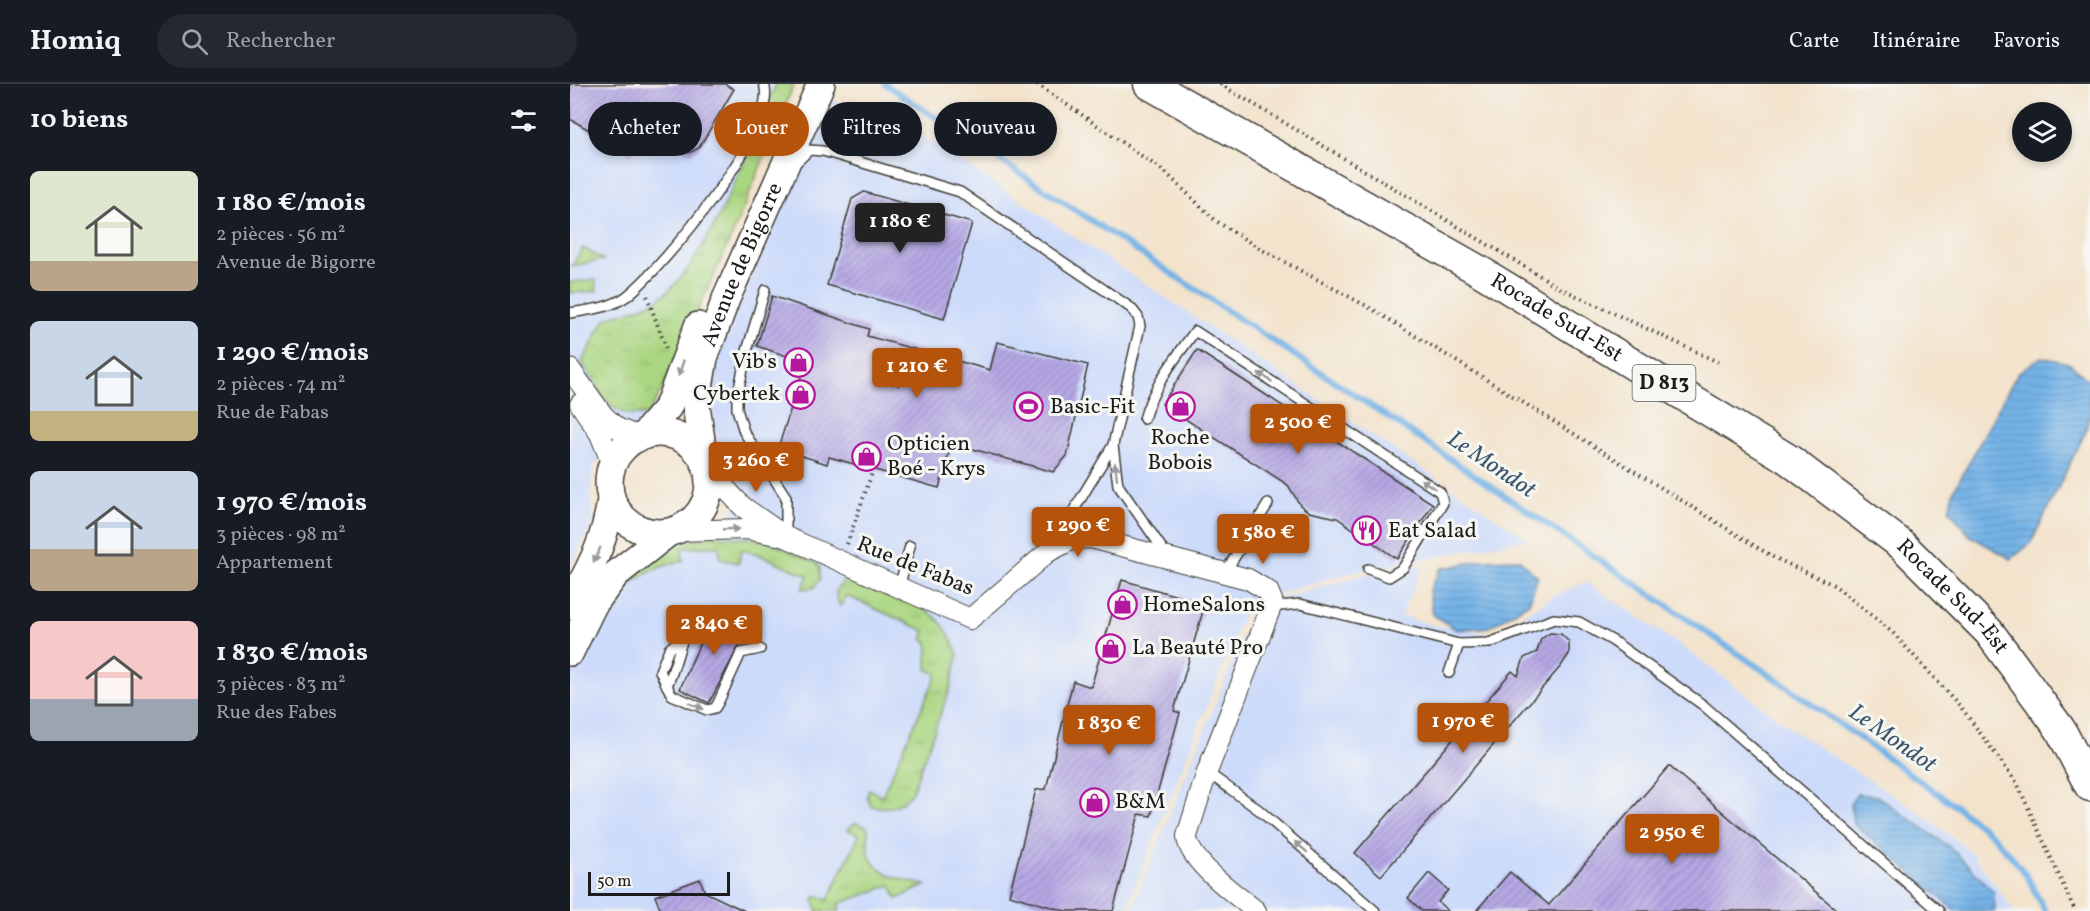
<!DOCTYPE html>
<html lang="fr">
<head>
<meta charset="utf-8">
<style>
  body { margin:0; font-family:Vollkorn,serif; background:#242831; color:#f1f3f6; height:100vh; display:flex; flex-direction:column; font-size:22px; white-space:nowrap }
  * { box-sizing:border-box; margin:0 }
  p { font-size:20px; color:#9ea1a6 }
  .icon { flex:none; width:33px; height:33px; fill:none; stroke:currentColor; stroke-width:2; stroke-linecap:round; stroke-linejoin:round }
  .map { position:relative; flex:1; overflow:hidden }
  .details { display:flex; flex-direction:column; background:#171b24; width:570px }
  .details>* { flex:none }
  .banner { position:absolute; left:18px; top:18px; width:570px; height:54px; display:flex; gap:12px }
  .tools { position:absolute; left:1442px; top:18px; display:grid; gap:12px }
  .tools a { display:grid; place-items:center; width:60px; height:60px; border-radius:50%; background:#171b24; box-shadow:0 3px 9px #0003; font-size:30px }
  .scale { position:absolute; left:18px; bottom:15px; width:142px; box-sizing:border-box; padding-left:6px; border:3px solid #1c1c1c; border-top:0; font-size:16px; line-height:21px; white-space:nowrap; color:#1c1c1c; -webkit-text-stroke:4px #f6f6f2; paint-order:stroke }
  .price { position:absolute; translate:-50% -51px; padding:0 14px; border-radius:6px; background:#b45309; color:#fff; font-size:20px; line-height:39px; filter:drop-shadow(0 2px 3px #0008) }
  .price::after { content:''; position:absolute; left:50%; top:36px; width:18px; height:14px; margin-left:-9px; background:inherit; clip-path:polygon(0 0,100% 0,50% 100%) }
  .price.active { background:#222; color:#fff }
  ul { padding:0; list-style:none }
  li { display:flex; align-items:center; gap:18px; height:150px; padding:0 30px }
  li span { display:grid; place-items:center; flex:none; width:168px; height:120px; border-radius:9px; color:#555 }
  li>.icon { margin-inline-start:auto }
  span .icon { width:72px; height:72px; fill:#fffc; stroke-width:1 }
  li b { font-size:26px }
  h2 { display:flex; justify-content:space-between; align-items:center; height:72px; padding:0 30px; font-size:26px }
  .tag { padding:0 21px; border-radius:27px; background:#171b24; box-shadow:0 3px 9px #0003; font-size:21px; line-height:54px }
  .tag.active { background:#b45309; color:#fff }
  header { display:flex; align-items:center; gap:36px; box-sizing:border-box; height:84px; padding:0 30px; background:#171b24; border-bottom:2px solid #363941 }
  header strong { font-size:28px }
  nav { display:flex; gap:33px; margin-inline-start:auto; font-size:21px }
  .search { width:420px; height:54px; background:#242831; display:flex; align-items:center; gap:15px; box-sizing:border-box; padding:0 21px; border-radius:33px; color:#9ea1a6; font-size:22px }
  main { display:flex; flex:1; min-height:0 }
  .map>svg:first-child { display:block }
  .built { fill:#cddbfa }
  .grass { fill:url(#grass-tufts); stroke:#63794e; stroke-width:1.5 }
  .water { fill:url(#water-rules); stroke:#486882; stroke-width:1.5 }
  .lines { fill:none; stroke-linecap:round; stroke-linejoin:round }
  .stream { stroke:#74b3e7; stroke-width:6 }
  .building { fill:url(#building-hatch) }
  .service-casing { stroke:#3c3a36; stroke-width:12 }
  .minor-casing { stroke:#3c3a36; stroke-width:22 }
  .secondary-casing { stroke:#3c3a36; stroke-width:30 }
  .primary-casing { stroke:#3c3a36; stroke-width:33 }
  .path { stroke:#3c3a36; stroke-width:4; stroke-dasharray:1.5 4.5; stroke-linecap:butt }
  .service { stroke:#fff; stroke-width:9 }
  .minor { stroke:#fff; stroke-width:20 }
  .secondary { stroke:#fff; stroke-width:27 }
  .primary { stroke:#fff; stroke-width:30 }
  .oneway { fill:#999 }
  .labels { text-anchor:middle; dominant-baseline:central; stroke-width:6; stroke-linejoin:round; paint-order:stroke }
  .shield { fill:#f6f6f2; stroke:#5d5d5c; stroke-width:1.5 }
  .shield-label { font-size:21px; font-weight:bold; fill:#1c1c1c }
  .street-label { font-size:22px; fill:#1c1c1c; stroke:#f6f6f2 }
  .poi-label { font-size:22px; fill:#1c1c1c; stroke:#f6f6f2; text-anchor:start }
  .water-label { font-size:24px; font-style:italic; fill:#3f586d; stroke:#f6f6f2 }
</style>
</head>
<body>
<header>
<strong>Homiq</strong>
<div class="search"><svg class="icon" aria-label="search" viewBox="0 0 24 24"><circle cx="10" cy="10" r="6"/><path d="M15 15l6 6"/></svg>Rechercher</div>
<nav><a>Carte</a><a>Itinéraire</a><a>Favoris</a></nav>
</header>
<main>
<section class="details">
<h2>10 biens<svg class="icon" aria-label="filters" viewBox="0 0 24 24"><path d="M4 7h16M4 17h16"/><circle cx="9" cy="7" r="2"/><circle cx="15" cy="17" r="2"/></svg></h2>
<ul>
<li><span style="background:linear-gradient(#dfe7d0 75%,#b9a48a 0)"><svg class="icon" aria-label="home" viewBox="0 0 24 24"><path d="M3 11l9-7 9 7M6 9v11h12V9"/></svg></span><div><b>1 180 €/mois</b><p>2 pièces · 56 m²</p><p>Avenue de Bigorre</p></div></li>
<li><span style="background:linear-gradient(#c9d6e8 75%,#c2b280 0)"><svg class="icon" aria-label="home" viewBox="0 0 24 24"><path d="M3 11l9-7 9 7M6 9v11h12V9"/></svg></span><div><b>1 290 €/mois</b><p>2 pièces · 74 m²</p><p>Rue de Fabas</p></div></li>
<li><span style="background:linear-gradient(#c9d6e8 65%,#b9a48a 0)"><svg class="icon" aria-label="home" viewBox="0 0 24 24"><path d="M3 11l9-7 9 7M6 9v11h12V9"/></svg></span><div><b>1 970 €/mois</b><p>3 pièces · 98 m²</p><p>Appartement</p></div></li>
<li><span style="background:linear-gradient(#f6c9c9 65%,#9aa5b1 0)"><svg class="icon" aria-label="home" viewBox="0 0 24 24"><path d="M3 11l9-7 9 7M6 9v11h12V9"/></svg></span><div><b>1 830 €/mois</b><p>3 pièces · 83 m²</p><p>Rue des Fabes</p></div></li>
</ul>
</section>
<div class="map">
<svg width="1520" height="827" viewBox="0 0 1520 827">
  <defs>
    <pattern id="grass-tufts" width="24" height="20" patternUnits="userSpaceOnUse" patternTransform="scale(1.5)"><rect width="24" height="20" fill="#aad681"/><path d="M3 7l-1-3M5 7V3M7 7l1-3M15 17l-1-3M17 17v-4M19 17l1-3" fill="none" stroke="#92b76f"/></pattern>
    <pattern id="water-rules" width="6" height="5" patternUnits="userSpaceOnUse" patternTransform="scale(1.5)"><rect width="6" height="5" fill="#74b3e7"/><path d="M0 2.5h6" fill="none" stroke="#6499c6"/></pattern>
    <pattern id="building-hatch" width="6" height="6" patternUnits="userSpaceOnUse" patternTransform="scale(1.5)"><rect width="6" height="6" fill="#b5a8e4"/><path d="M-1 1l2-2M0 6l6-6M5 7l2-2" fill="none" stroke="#9b90c3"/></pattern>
  </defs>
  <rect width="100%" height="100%" fill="#f6f6f2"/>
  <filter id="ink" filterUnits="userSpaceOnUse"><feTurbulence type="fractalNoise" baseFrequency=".0167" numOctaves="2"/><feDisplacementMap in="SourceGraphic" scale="12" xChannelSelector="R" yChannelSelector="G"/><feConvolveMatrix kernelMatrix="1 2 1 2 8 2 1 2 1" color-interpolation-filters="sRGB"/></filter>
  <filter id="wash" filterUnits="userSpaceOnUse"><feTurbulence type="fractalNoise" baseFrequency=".008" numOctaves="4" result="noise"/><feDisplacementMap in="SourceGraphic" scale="24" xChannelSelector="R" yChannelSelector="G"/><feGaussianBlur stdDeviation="1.35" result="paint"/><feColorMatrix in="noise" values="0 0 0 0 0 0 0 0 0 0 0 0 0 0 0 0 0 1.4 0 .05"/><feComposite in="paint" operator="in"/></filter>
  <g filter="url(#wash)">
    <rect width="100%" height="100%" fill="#f3e3cc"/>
    <!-- built -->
    <g class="built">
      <polygon points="0,0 206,0 72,338 44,359 23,383 20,411 23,438 0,483"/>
      <polygon points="260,15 333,39 958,455 779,489 678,519 555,827 0,827 0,587 18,544 77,473 149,453 170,412 152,377 143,340 143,292 153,259"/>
      <polygon points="853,482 831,531 861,541 923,550 984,512 1016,498 1113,563 1227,649 1344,725 1400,767 1444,827 561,827 685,522 793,491"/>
    </g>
    <!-- grass -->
    <g class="grass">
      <path d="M206 0H224L163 149 92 305 79 329C41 341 30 305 12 278L35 235C50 229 69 226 83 218 135 191 183 54 206 0Z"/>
      <polygon points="13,164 34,176 2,182"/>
      <polygon points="26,196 27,207 0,209 0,198"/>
      <path d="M143 452 194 455 246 479 250 483V495L244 504 232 505 238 492 188 470 171 466 169 479 150 475 149 462 112 464 113 477C83 482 60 498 38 519L34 516 106 459Z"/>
      <path d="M276 496C292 496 351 521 363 531 375 541 383 557 388 571L380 605 341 710C328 723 319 726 301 722L297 713 299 705 312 712 367 590 357 585 358 558 352 555 355 547 277 512 270 522C264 511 264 504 276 496Z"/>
      <path d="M286 739 297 743C300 752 297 759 298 767 303 791 336 797 356 801L327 815 321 801 268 820 270 827H247L244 816 246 811 258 816 289 751 277 745Z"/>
    </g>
    <!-- water -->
    <g class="water">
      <polygon points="1471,273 1499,279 1520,298 1520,330 1515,349 1461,459 1441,475 1400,452 1379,426 1383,408 1447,290"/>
      <polygon points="949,475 968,493 959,519 920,543 887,546 863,531 859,507 870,485 912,476"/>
      <polygon points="1287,710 1307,712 1381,764 1424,808 1425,827 1386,827 1284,740 1280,721"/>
    </g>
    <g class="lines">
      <!-- stream -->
      <polyline class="stream" points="315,0 830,341 1222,606 1388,724 1422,751 1441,772 1457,792 1475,827"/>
    </g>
    <g id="blocks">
      <!-- building -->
      <g class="building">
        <polygon points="0,0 155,0 164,5 129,64 119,69 76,43 61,70 0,35"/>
        <polygon points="294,108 402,139 374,235 257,201 282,115"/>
        <polygon points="202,212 299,245 297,252 420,286 427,258 518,281 497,372 483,388 382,359 369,404 259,373 257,380 208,364 231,293 220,273 187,262"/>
        <polygon points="627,266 863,420 827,475 767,434 739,428 730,421 718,401 592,320"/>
        <polygon points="552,496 635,520 604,627 610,629 581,732 569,730 543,827 495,827 439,811 466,706 476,705 503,597 521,603"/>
        <polygon points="151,525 175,536 169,550 174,552 139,619 110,605 140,536 145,538"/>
        <polygon points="980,549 991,550 999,558 999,570 991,582 811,792 785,769 942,587 948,592 954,574 967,568 971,555"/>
        <polygon points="1099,682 1268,827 906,827 940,788 979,821"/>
        <polygon points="859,789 878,806 868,818 878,827 852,827 838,814"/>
        <polygon points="130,795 135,808 175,827 91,827 85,812"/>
      </g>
    </g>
  </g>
  <g filter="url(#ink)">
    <use href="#blocks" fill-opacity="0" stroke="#3c3a36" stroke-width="1.5"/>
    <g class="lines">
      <defs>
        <g id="service">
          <polyline points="229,76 239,66 253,67 390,108 561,224 568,233 570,242 543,361 548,401 596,470"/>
          <polyline points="195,206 177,267 167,313 167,325 174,348 216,413 216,451"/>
          <path d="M0 229C19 226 41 224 57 212 92 185 210 43 194 0"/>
          <path d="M574 335C583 302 605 275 625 247L870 408 873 419 833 484 819 493 798 485"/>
          <polyline points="483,461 543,361"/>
          <polyline points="654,490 698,420"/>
          <polyline points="329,504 340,462"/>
          <polyline points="701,523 730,520 889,560 919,559 984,535 1009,538 1043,557 1133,621 1369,827"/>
          <path d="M118 542C109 561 106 582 97 602L102 611 137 626 145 624 148 619 171 569 190 565"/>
          <polyline points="879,589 889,560"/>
          <polyline points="97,602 90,587 99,565 112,554"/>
          <polyline points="637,688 689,726 805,827"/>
        </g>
        <g id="minor">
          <polyline points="0,285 33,331 47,344 69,353"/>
          <polyline points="10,320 30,350 42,380"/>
          <path d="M138 386 173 423 216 453 400 535 478 468 503 455 521 454 678 495 698 507 702 516 701 523 637 688 617 752C617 777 668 812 686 827"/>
          <polyline points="106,447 176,445 207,451"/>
        </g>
        <g id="secondary">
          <circle cx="89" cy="399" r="50"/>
          <polyline points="73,352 98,323 128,242"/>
          <path id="s1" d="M133 370 126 321 134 274 156 215 251 0"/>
          <path d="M0 522C20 482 34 463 41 416"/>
          <polyline points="0,568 23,521 46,490 98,449"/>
        </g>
        <g id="primary">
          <path id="s2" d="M579 0 908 186 1218 375 1332 461 1419 548 1490 645 1520 702"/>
        </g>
      </defs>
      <!-- service casing -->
      <use href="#service" class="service-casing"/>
      <!-- minor casing -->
      <use href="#minor" class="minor-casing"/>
      <!-- secondary casing -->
      <use href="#secondary" class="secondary-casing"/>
      <!-- primary casing -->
      <use href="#primary" class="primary-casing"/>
      <!-- path -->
      <g class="path">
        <polyline points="467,0 595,88 646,137 687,163 802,225 1203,473 1264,501 1323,549 1390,622 1447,699 1505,827"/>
        <polyline points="650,0 992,205 1148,278"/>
        <polyline points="77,212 96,264"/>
        <polyline points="311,295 329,301"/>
        <polyline points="277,460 302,389"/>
      </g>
      <!-- service -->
      <use href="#service" class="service"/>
      <!-- minor -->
      <use href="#minor" class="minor"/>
      <!-- secondary -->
      <use href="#secondary" class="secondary"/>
      <!-- primary -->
      <use href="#primary" class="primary"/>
    </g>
    <!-- one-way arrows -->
    <defs><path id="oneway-solid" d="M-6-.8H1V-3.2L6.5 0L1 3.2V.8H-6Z" transform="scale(1.5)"/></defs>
    <g class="oneway">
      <use href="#oneway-solid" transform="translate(111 284) rotate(109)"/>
      <use href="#oneway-solid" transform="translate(695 293) rotate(-147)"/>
      <use href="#oneway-solid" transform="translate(546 387) rotate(-97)"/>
      <use href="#oneway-solid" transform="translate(858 400) rotate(-147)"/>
      <use href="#oneway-solid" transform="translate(161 445) rotate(-2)"/>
      <use href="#oneway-solid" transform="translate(27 471) rotate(114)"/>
      <use href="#oneway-solid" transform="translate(126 622) rotate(23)"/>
      <use href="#oneway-solid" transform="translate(731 763) rotate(-139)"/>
    </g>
  </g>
  <!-- icons -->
  <defs>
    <symbol id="shop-ring" viewBox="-11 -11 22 22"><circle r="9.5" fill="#f6f6f2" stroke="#b5179e" stroke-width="1.5"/><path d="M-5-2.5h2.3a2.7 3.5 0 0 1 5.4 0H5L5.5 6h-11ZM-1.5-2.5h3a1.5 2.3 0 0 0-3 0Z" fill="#b5179e"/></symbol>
    <symbol id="stadium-ring" viewBox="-11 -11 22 22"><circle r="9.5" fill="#f6f6f2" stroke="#b5179e" stroke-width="1.5"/><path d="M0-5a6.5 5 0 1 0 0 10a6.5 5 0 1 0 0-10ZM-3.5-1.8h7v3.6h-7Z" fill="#b5179e"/></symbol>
    <symbol id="restaurant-ring" viewBox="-11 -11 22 22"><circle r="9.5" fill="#f6f6f2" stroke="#b5179e" stroke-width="1.5"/><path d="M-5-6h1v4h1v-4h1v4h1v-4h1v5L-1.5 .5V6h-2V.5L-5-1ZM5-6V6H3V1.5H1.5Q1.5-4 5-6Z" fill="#b5179e"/></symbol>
  </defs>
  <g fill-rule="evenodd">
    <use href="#shop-ring" x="212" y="262" width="33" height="33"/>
    <use href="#shop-ring" x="214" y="294" width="33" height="33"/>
    <use href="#shop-ring" x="594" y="306" width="33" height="33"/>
    <use href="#stadium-ring" x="442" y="306" width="33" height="33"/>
    <use href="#shop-ring" x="280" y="356" width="33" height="33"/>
    <use href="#restaurant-ring" x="780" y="430" width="33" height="33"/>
    <use href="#shop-ring" x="536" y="504" width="33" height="33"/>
    <use href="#shop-ring" x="524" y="548" width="33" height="33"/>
    <use href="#shop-ring" x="508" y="702" width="33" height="33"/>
  </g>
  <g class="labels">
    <!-- shield labels -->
    <rect class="shield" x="1062.5" y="281" width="63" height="36" rx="4.5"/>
    <g class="shield-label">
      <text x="1094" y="299">D 813</text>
    </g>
    <!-- street labels -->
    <g class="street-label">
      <text stroke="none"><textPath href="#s1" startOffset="198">Avenue de Bigorre</textPath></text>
      <text stroke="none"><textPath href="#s2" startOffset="470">Rocade Sud-Est</textPath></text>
      <text transform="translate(345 483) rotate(22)">Rue de Fabas</text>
      <text stroke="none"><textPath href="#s2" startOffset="956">Rocade Sud-Est</textPath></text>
    </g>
    <!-- poi labels -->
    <g class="poi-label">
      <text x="207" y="278" text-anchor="end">Vib's</text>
      <text x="210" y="310" text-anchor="end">Cybertek</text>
      <text x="480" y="323">Basic-Fit</text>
      <text x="610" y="354" text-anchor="middle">Roche<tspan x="610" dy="25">Bobois</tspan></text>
      <text x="317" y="360">Opticien<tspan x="317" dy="25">Boé - Krys</tspan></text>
      <text x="818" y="447">Eat Salad</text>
      <text x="573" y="521">HomeSalons</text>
      <text x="562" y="564">La Beauté Pro</text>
      <text x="545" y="718">B&amp;M</text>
    </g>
    <!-- water labels -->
    <g class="water-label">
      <text transform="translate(921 381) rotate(34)">Le Mondot</text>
      <text transform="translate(1322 655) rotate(35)">Le Mondot</text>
    </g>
  </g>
</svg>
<div class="tools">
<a><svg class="icon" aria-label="layers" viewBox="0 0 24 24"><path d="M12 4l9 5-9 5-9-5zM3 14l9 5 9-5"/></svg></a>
</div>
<div class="scale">50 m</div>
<b class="price active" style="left:330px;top:170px">1 180 €</b>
<b class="price" style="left:347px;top:315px">1 210 €</b>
<b class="price" style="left:728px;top:371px">2 500 €</b>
<b class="price" style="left:186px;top:409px">3 260 €</b>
<b class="price" style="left:508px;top:474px">1 290 €</b>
<b class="price" style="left:693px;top:481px">1 580 €</b>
<b class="price" style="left:144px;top:572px">2 840 €</b>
<b class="price" style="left:893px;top:670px">1 970 €</b>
<b class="price" style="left:539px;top:672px">1 830 €</b>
<b class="price" style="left:1102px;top:781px">2 950 €</b>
<div class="banner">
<a class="tag">Acheter</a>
<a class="tag active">Louer</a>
<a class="tag">Filtres</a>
<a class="tag">Nouveau</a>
</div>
</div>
</main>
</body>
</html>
